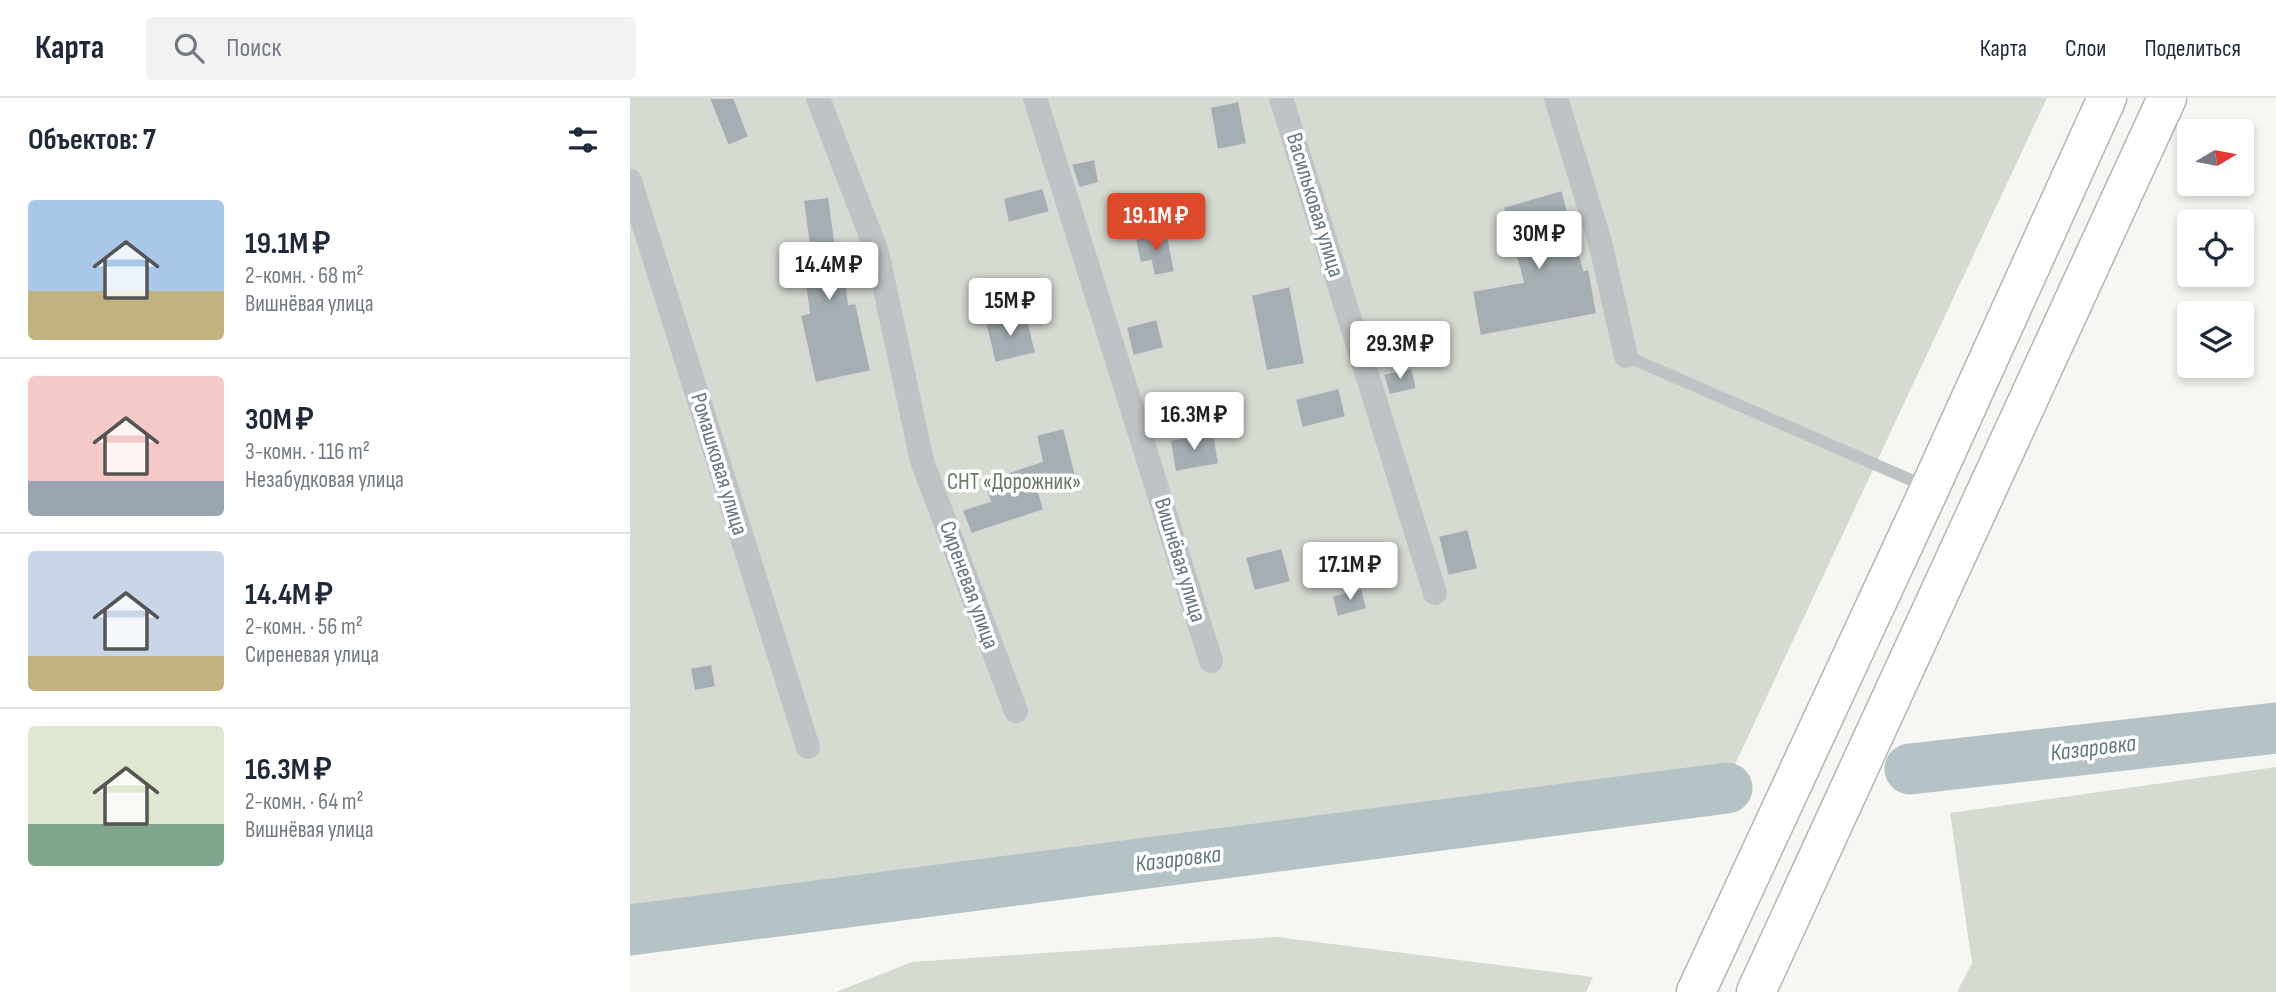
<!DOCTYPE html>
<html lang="ru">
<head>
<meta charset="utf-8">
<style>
  body { margin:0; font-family:"Sofia Sans Condensed",sans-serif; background:#f2f2f3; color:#1f2937; height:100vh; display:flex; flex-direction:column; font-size:26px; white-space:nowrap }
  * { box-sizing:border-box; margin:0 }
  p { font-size:23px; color:#747a83 }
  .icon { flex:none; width:38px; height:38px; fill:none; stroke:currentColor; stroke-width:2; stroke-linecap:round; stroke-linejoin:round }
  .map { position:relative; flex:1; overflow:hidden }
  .side { display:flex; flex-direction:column; background:#fff; width:630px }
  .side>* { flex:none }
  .needle { width:46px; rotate:80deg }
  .tools { position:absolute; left:1547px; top:21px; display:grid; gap:14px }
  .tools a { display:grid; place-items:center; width:77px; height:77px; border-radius:7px; background:#fff; box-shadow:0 4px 10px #0003; font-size:35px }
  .price { position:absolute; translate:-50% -60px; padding:0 16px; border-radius:7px; background:#fff; color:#222; font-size:23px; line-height:46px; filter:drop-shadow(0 2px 4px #0008) }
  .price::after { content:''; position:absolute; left:50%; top:42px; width:21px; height:16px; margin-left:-10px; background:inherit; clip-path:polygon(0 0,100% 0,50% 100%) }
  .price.selected { background:#de492b; color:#fff }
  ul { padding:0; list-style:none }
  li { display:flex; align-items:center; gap:21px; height:175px; padding:0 28px }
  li+li { border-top:2px solid #e0e1e3 }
  li span { display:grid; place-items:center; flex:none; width:196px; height:140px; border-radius:7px; color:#555 }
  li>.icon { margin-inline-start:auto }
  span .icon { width:84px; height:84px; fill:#fffc; stroke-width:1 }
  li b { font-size:30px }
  h2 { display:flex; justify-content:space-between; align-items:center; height:84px; padding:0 28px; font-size:30px }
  header { display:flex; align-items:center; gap:42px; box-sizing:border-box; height:98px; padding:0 35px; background:#fff; border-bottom:2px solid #e0e1e3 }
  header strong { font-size:33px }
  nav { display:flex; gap:38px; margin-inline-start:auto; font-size:24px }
  .search { width:490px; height:63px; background:#f2f2f3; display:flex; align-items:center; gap:18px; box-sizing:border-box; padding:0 24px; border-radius:7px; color:#747a83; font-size:26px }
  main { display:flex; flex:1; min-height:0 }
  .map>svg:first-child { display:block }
  .green { fill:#d6dbd2 }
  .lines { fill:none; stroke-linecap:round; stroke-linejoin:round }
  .river { stroke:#b6c3c6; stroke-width:51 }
  .building { fill:#a5afb3; stroke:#d7d7d5; stroke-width:2 }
  .highway-casing { stroke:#b2b6b9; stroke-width:41 }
  .lane { stroke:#bfc3c6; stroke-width:12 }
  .street { stroke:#bfc3c6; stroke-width:24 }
  .highway { stroke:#fff; stroke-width:38 }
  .labels { text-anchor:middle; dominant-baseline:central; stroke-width:7; stroke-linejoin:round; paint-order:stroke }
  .street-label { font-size:23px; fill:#667883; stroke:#fff }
  .park-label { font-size:23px; fill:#6a7a64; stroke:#fff }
  .water-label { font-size:24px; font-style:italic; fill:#61797f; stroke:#fff }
</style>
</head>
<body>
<header>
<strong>Карта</strong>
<div class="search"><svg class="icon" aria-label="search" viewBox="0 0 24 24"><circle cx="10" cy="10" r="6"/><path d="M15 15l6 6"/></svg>Поиск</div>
<nav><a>Карта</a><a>Слои</a><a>Поделиться</a></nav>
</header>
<main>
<section class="side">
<h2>Объектов: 7<svg class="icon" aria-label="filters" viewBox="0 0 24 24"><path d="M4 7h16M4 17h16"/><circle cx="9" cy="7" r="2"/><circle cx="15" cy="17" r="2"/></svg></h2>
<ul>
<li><span style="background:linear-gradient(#a9c7e8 65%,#c2b280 0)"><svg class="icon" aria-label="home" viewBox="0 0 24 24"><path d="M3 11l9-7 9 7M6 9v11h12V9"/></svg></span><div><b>19.1M ₽</b><p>2-комн. · 68 m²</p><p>Вишнёвая улица</p></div></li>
<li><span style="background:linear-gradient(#f6c9c9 75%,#9aa5b1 0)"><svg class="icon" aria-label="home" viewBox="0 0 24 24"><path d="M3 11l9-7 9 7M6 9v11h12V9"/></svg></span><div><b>30M ₽</b><p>3-комн. · 116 m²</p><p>Незабудковая улица</p></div></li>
<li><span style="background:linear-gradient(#c9d6e8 75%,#c2b280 0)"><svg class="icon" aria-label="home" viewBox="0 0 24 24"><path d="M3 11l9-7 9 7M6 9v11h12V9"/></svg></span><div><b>14.4M ₽</b><p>2-комн. · 56 m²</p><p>Сиреневая улица</p></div></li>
<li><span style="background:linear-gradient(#dfe7d0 70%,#7fa58c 0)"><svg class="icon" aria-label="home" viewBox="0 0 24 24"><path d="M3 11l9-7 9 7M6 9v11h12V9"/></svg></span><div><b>16.3M ₽</b><p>2-комн. · 64 m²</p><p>Вишнёвая улица</p></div></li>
</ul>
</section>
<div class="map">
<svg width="1646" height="894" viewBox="0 0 1646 894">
  <rect width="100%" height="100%" fill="#f6f6f2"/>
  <!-- green -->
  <g class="green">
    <polygon points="0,0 1417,0 1101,675 0,822"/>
    <polygon points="1646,669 1646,894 1327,894 1342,865 1320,715"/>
    <polygon points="647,839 963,879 956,894 206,894 282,864"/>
  </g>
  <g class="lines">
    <!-- river -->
    <g class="river">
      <polyline points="1280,671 1646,630"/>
      <polyline points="0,832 1097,690"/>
    </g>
  </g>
  <!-- building -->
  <g class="building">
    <polygon points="79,0 104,0 119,39 98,48"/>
    <polygon points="609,3 617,46 587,52 580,9"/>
    <polygon points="465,61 469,85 449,90 441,66"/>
    <polygon points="413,90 420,114 378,125 373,100"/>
    <polygon points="932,92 954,172 959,171 967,216 850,238 842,193 893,184 873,109"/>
    <polygon points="199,99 205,143 210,142 219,206 226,205 241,273 185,285 170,217 179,215 170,148 179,147 173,102"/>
    <polygon points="537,134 545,174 524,178 521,163 510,165 505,141"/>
    <polygon points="660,188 675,266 636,273 621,197"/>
    <polygon points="396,214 406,255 365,265 355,224"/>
    <polygon points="527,221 534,250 503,258 496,229"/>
    <polygon points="782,270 787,291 759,297 753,276"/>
    <polygon points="709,290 716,319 672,330 665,301"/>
    <polygon points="434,330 448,386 409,395 414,412 341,436 332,412 360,403 353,383 412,363 406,337"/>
    <polygon points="584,335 589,366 545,374 540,342"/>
    <polygon points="838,431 848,471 818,478 808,438"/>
    <polygon points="652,450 661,484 624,493 615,459"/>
    <polygon points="732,490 737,511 707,519 702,498"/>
    <polygon points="82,566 86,589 64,593 60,570"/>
  </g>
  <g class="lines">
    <defs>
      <g id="highway">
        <polyline points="1066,894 1300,390 1477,0"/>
        <polyline points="1126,894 1537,0"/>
      </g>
    </defs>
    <!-- highway casing -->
    <use href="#highway" class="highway-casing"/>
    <!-- lane -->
    <polyline class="lane" points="996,258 1297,389"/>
    <!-- street -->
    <g class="street">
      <polyline points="188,0 247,154 292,363 386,613"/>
      <polyline points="405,0 581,563"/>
      <polyline points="651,0 805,495"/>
      <polyline points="926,0 970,144 996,258"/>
      <polyline points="0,83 178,649"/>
    </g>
    <!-- highway -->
    <use href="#highway" class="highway"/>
  </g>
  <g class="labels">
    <!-- street labels -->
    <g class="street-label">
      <text transform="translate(685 107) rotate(73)">Васильковая улица</text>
      <text transform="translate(89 366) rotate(73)">Ромашковая улица</text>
      <text transform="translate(550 462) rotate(73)">Вишнёвая улица</text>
      <text transform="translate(339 487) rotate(70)">Сиреневая улица</text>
    </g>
    <!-- park labels -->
    <g class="park-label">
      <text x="384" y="384">СНТ «Дорожник»</text>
    </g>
    <!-- water labels -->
    <g class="water-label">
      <text transform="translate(1463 650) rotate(-7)">Казаровка</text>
      <text transform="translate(548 761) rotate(-7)">Казаровка</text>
    </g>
  </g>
</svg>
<div class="tools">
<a><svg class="needle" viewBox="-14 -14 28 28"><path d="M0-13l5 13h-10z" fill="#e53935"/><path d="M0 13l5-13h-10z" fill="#747a83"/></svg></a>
<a><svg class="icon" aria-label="locate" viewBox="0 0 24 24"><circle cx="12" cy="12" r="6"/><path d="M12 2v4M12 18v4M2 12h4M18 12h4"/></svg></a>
<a><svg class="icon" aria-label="layers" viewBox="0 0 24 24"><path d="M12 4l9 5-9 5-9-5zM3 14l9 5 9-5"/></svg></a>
</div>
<b class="price selected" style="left:526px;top:155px">19.1M ₽</b>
<b class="price" style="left:909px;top:173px">30M ₽</b>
<b class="price" style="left:199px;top:204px">14.4M ₽</b>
<b class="price" style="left:380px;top:240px">15M ₽</b>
<b class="price" style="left:770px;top:283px">29.3M ₽</b>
<b class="price" style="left:564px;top:354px">16.3M ₽</b>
<b class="price" style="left:720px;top:504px">17.1M ₽</b>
</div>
</main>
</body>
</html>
